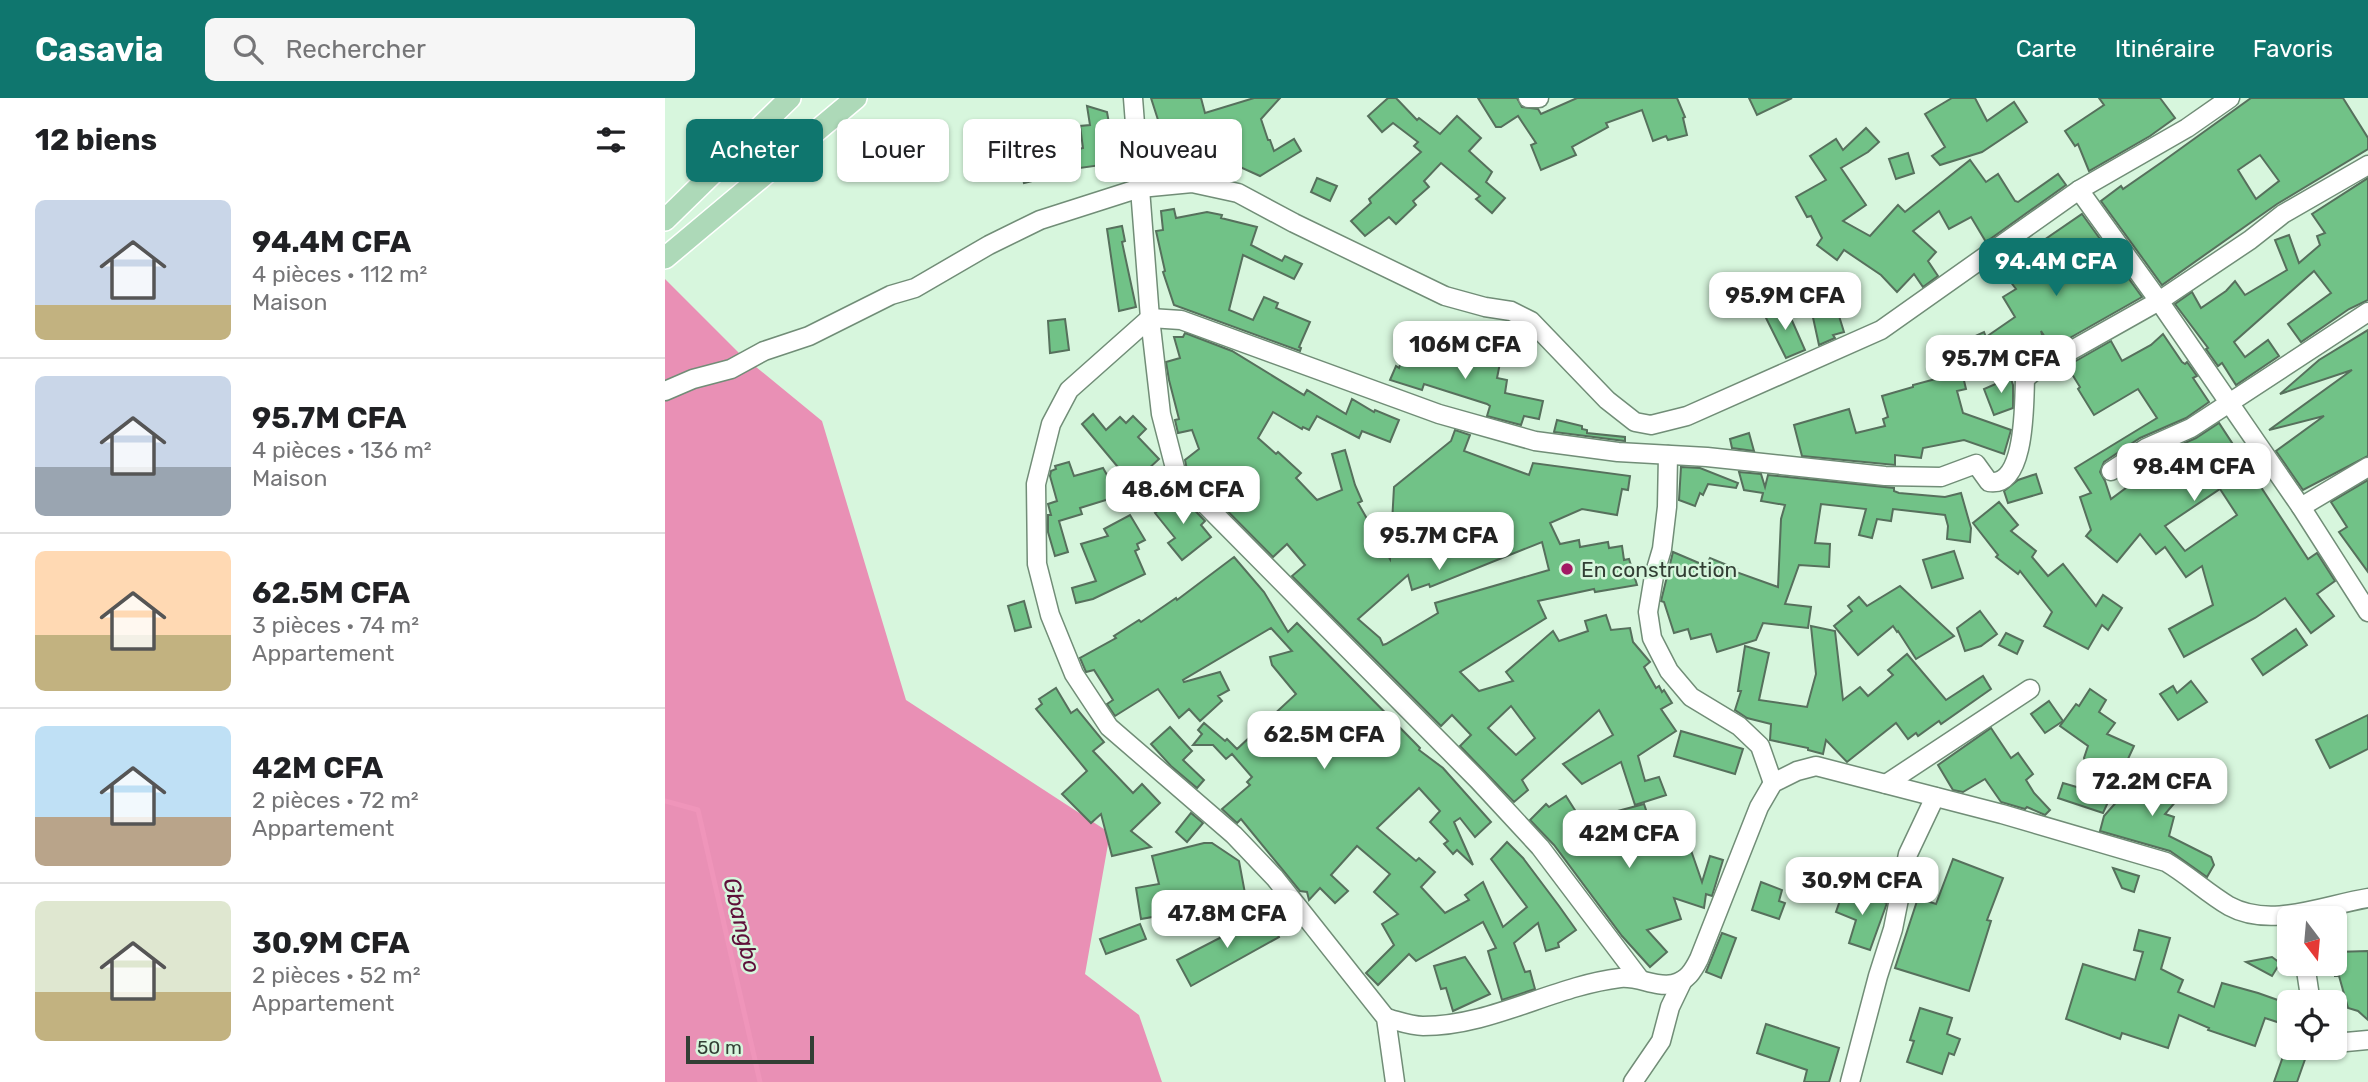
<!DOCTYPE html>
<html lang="fr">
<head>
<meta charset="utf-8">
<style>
  body { margin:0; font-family:Rubik,sans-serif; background:#f6f6f6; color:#202124; height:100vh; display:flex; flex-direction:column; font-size:26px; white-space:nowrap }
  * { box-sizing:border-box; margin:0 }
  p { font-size:23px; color:#757577 }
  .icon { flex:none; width:38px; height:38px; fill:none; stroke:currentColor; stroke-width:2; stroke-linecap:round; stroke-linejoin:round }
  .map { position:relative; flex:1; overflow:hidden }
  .sheet { display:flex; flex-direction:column; background:#fff; width:665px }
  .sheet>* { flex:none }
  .hud { position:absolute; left:21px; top:21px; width:665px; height:63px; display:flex; gap:14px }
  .needle { width:46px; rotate:164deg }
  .buttons { position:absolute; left:1612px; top:808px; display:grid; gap:14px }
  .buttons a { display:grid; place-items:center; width:70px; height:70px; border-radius:10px; background:#fff; box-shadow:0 2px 5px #0004; font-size:35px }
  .scale { position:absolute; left:21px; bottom:18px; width:128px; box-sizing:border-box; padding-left:7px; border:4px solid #323e34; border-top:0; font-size:19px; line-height:24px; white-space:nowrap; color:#323e34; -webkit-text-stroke:5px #d7f6dd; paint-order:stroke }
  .price { position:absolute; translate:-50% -60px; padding:0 16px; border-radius:14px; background:#fff; color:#222; font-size:23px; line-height:46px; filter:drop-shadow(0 2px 4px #0008) }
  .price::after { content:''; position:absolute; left:50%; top:42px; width:21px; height:16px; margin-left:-10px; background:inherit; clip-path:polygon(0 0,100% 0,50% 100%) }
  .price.current { background:#0f766e; color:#fff }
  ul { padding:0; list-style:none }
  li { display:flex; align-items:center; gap:21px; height:175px; padding:0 35px }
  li+li { border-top:2px solid #e0e0e0 }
  li span { display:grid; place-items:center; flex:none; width:196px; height:140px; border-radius:10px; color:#555 }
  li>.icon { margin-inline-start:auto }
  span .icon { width:84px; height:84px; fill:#fffc; stroke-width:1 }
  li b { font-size:30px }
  h2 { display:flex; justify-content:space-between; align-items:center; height:84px; padding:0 35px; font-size:30px }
  .tag { padding:0 24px; border-radius:10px; background:#fff; box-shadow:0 2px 5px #0004; font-size:24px; line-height:63px }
  .tag.current { background:#0f766e; color:#fff }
  header { display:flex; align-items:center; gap:42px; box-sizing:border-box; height:98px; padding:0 35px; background:#0f766e; color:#fff }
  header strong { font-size:33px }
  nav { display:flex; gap:38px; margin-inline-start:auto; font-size:24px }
  .search { width:490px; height:63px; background:#f6f6f6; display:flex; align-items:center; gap:18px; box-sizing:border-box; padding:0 24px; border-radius:10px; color:#757577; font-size:26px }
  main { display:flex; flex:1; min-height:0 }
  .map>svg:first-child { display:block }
  .forest { fill:#e990b5 }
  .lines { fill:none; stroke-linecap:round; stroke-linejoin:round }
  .stream { stroke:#ef95ba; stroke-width:5 }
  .building { fill:#71c287; stroke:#56705c; stroke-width:2; fill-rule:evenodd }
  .minor-casing { stroke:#718d77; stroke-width:21 }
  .major-casing { stroke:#fff; stroke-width:24 }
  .minor { stroke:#fff; stroke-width:18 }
  .major { stroke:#add9b8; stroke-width:21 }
  .poi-dot { fill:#a21a64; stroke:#d7f6dd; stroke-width:2.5 }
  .labels { text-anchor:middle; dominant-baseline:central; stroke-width:5; stroke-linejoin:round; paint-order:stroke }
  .poi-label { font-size:21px; fill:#323e34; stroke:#d7f6dd; text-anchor:start }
  .water-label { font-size:23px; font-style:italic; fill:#5e0f39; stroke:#d7f6dd }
</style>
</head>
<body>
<header>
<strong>Casavia</strong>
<div class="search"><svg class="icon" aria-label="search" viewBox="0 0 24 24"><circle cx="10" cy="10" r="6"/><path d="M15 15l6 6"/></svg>Rechercher</div>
<nav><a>Carte</a><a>Itinéraire</a><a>Favoris</a></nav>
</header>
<main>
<section class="sheet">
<h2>12 biens<svg class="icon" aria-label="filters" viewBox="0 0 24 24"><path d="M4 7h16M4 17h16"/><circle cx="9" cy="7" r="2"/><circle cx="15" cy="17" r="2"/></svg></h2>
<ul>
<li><span style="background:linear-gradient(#c9d6e8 75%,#c2b280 0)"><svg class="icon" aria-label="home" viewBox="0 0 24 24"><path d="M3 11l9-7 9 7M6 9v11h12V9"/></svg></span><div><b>94.4M CFA</b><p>4 pièces · 112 m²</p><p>Maison</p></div></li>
<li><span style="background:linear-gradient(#c9d6e8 65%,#9aa5b1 0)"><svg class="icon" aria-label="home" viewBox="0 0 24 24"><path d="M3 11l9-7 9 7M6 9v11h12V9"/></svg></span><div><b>95.7M CFA</b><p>4 pièces · 136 m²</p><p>Maison</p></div></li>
<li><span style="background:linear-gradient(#ffd9b3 60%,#c2b280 0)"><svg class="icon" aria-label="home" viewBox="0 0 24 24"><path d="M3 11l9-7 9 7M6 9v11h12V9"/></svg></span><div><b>62.5M CFA</b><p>3 pièces · 74 m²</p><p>Appartement</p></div></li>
<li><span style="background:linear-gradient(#bfe0f5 65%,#b9a48a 0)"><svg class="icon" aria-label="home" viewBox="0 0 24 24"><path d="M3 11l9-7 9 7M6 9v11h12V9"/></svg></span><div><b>42M CFA</b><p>2 pièces · 72 m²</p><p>Appartement</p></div></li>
<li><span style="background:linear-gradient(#dfe7d0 65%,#c2b280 0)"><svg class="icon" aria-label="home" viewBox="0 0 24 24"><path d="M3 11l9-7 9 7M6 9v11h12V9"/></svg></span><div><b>30.9M CFA</b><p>2 pièces · 52 m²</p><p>Appartement</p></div></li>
</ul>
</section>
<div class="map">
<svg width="1703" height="984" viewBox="0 0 1703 984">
  <rect width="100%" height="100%" fill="#d7f6dd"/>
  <!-- forest -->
  <polygon class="forest" points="0,181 74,255 157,323 241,602 445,735 420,876 474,917 497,984 0,984"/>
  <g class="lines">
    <!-- stream -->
    <polyline class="stream" points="0,703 33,712 95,984"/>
  </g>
  <!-- building -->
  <g class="building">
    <polygon points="486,0 536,0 540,15 589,0 615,0 596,21 603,42 605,42 609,53 629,41 636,53 595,78 573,68 567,82 529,74 498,76 499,61 492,38 495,37 491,25 494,25"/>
    <polygon points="723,0 731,0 752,22 754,20 775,36 792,18 816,40 804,53 827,74 821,84 840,100 827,115 811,101 815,98 776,65 759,83 764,89 748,103 751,107 731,126 724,119 700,138 686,123 706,105 704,101 756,54 749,48 753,44 728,25 717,34 703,18"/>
    <polygon points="813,0 852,0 857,9 873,11 876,16 912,0 1012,0 1020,19 1018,20 1022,37 1003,42 1001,38 988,43 977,12 941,25 943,29 907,49 911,57 876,72 866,47 871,45 853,18 836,29 831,29"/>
    <polygon points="1084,0 1127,0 1092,17"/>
    <polygon points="1287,0 1310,0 1322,23 1349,4 1362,24 1317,54 1275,67 1267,58 1280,49 1260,16"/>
    <polygon points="1434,0 1495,0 1510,20 1485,38 1424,73 1413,46 1410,48 1400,33 1439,7"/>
    <path d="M1586 0H1678L1703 40V51L1612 106 1497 187 1436 103 1456 88 1458 91 1497 64ZM1595 57 1614 83 1591 101 1573 72Z"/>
    <polygon points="422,8 442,14 451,65 407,71 408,73 359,85 355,71 378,60 418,50 415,28 425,27"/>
    <polygon points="1201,30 1214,44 1203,54 1176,70 1201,107 1178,123 1205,138 1233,107 1240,114 1305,62 1321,84 1333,76 1350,103 1353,104 1393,76 1401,87 1321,144 1306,119 1284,131 1274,113 1248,133 1271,154 1263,163 1273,178 1258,189 1249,176 1232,194 1216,177 1179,152 1172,162 1152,147 1157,140 1146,118 1142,119 1131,99 1161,82 1145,58 1171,41 1178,52"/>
    <polygon points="1243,55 1249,75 1231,81 1224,61"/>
    <polygon points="652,80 672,88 665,103 646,94"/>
    <polygon points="1703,80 1703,202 1684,211 1636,244 1623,226 1666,195 1649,173 1569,244 1580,259 1603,242 1614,258 1571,287 1557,265 1553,268 1541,251 1543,250 1510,206 1527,194 1536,210 1561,193 1570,183 1580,197 1622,172 1610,142 1624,137 1634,165 1655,147 1652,138 1660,135 1647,116"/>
    <polygon points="509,111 511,120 542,114 557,117 556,120 592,129 586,147 617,163 620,158 637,166 629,181 578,157 564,212 588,222 599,199 613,205 611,210 645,224 634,249 636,250 635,253 509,207 498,174 500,173 491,133 498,132 496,113"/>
    <polygon points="1417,116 1477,199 1387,250 1376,233 1382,253 1347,276 1329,250 1292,265 1286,249 1319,234 1321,239 1350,219 1338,199 1351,191 1335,170 1351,159 1366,179 1369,178 1371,182 1396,167 1379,142"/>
    <polygon points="457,128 460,143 457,144 471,209 454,213 442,131"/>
    <polygon points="1161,187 1167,216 1171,214 1174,218 1179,234 1168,237 1170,240 1154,247 1142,192"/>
    <polygon points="1121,209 1140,252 1121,260 1100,218"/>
    <polygon points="400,221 404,252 385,255 383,223"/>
    <polygon points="1703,232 1703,358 1638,392 1611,353 1659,318 1604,332 1687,272 1615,296 1654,262"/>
    <path d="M520 235 567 253 639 297 642 292 681 316 687 301 709 314 710 312 734 322 725 344 697 333 694 340 652 318 644 332 638 329 637 331 608 314 593 340 611 356 613 354 636 375 631 380 652 402 677 392 667 356 680 352 690 387 697 403 693 405 725 461 729 389 786 343 790 332 805 337 799 353 864 377 868 365 965 378 963 392 957 391 952 417 917 411 885 425 895 446 914 442 915 449 943 444 944 450 957 448 959 462 964 461 972 487 930 494 929 491 873 503 881 520 795 574 814 593 848 583 841 574 888 533 894 543 923 533 920 523 941 517 946 532 965 530 968 544 985 564 979 569 991 590 994 588 997 594 999 592 1007 605 996 611 1011 633 973 658 980 683 994 679 1001 697 970 707 956 664 917 686 898 666 948 637 934 612 857 682 863 692 849 704 795 648 806 637 787 617 776 628 627 478 640 467 622 446 608 459 522 372 520 362 534 351 527 332 513 335 510 322 514 321 504 282 501 264 515 260 509 239H518ZM877 444 884 472 770 505 773 515 721 546 718 547 715 540 693 521 743 477 747 492 764 486 765 489ZM846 608 870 640 851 657 823 630Z"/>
    <path d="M1498 236 1517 264 1520 266 1522 264 1532 278 1528 280 1544 304 1521 320 1475 340 1439 364 1435 374 1440 383 1446 401 1477 378 1472 369 1486 360 1531 340 1554 325 1643 461 1652 455 1670 483 1652 496 1669 518 1646 535 1620 500 1590 520 1519 559 1504 531 1548 507 1537 468 1521 479 1500 449 1491 456 1475 436 1452 464 1421 438 1426 432 1415 399 1426 395 1410 370 1492 320 1473 291 1429 317 1413 291 1415 289 1402 268 1446 243 1457 263 1486 247ZM1555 391 1572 417 1520 453 1500 428Z"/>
    <polygon points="746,248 768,254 770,249 784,254 786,249 835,265 832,280 842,282 840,295 878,303 874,321 859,318 856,327 822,318 825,308 822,306 759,286 757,292 725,282 731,268 734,270 739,255 744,256"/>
    <polygon points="1296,270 1301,291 1292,293 1298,315 1346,332 1339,356 1299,342 1258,350 1256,360 1230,357 1230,367 1137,358 1129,327 1184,311 1191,335 1220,328 1218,321 1223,319 1217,298 1248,289 1248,287 1278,279 1277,276"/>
    <polygon points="1344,275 1348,287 1348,310 1329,317 1319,291 1333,285 1331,280"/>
    <polygon points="428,316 441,332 455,319 461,325 468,318 481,331 473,339 494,361 467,386 417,326"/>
    <polygon points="892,322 917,328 917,331 922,332 922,335 960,339 960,343 889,334"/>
    <polygon points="1084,335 1089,353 1067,350 1065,341"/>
    <polygon points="404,364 409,378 438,370 454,398 415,410 417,416 394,423 403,454 390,458 383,434 383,417 386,417 383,406 392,403 385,378 386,373 391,371 390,368"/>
    <polygon points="1016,369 1035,370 1073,385 1071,390 1043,386 1038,397 1035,395 1030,408 1014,402"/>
    <polygon points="1074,374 1096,376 1100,389 1103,377 1229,390 1229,393 1234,395 1280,399 1296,395 1306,430 1305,444 1282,441 1283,428 1280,417 1228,411 1226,423 1212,421 1207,440 1194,437 1201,411 1156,406 1150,445 1165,446 1164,469 1134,467 1120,506 1146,509 1143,530 1098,525 1091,542 1052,554 1046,536 1026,541 1023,531 1009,535 999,504 996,503 1008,454 1041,468 1045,460 1072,471 1071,474 1113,489 1116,421 1120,407 1096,403 1098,395 1079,392"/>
    <polygon points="1371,376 1377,395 1343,405 1339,393 1353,382"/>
    <polygon points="1703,382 1703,474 1674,434 1682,429 1666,404"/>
    <polygon points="514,396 540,423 536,427 546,439 517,462 503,445 510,440 490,415"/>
    <polygon points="1334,404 1353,427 1346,433 1371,453 1367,459 1383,478 1398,466 1431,508 1438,497 1457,510 1443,532 1437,527 1423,551 1379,528 1387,514 1355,473 1353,476 1331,459 1333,457 1308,425"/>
    <polygon points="465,417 480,442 472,446 474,451 470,453 480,476 428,501 411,505 407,490 431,483 416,446 443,438 439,431"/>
    <polygon points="1289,453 1298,480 1267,490 1258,462"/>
    <polygon points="569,459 599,494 623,534 632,525 755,650 754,652 778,670 826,724 810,739 795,720 789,724 808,767 792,752 788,756 779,746 783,743 765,724 775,713 754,690 712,730 751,763 754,760 770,774 756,789 780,815 804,802 800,797 818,784 838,829 862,809 826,761 842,744 858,760 894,808 911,832 893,845 894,849 881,853 873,825 849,845 860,874 865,873 870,891 837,902 823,853 831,850 818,824 751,863 744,856 713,887 701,875 729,847 717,826 733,816 709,794 725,776 692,748 666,777 683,793 670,805 655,790 644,802 642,794 635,793 576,721 572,725 557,711 585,687 582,684 587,679 567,656 561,661 548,647 528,647 537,636 533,632 539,625 560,643 562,641 572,651 631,596 607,567 605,559 627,553 606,530 518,582 519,584 555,574 564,592 553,598 557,603 535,623 524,611 514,620 493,591 450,618 442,606 448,602 429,572 421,574 415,560 451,540 449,538 474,522 476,524 511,500 512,502"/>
    <polygon points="1235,488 1289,538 1251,561 1233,533 1232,534 1228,528 1193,557 1169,528 1187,513 1183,508 1194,499 1202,508"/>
    <polygon points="359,503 366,529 350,533 343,508"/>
    <polygon points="1315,513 1332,536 1316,548 1300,553 1292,530"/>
    <polygon points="1146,528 1170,533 1178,602 1195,589 1203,598 1228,577 1223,572 1242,556 1281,602 1318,578 1326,591 1276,626 1274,623 1253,638 1251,635 1243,641 1231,625 1182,664 1161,642 1158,656 1143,652 1143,650 1105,642 1106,626 1082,620 1070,612 1076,593 1073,593 1080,548 1104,555 1094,602 1142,609 1151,576"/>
    <polygon points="1631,531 1642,547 1598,577 1587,561"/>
    <polygon points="1341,535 1358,543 1352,556 1334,547"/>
    <polygon points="1526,583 1542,604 1513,622 1495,596 1508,588 1512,595"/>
    <polygon points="391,590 406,615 412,611 439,644 428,653 468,695 477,686 495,705 466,733 486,749 447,758 436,716 426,725 397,696 422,673 371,611 377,606 374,601"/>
    <polygon points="1425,591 1441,602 1434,614 1450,625 1442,636 1469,648 1438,715 1393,700 1398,685 1415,690 1422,668 1419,660 1423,648 1395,628 1411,606 1414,608"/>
    <polygon points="1384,603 1398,623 1380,635 1366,616"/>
    <polygon points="1703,617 1703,651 1665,670 1651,642"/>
    <polygon points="505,629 527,653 518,662 539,682 532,690 506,668 486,646"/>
    <polygon points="1326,630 1346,660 1353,655 1368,676 1361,682 1369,695 1385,712 1380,717 1362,709 1360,711 1336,704 1320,681 1298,694 1288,692 1273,667"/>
    <polygon points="1016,633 1078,651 1070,676 1009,658"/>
    <polygon points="1485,666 1518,695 1500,716 1509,719 1504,738 1546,759 1549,767 1542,779 1505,753 1435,733 1439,718"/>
    <polygon points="901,698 920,728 934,718 979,706 993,748 1021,738 1037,784 1045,758 1058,762 1047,798 1041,796 1039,810 1009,800 1016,821 982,832 1002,854 985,869 957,838 889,747 865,722 881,706 884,709"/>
    <polygon points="526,715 538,725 522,744 511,734"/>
    <polygon points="539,745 547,745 574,763 582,806 533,816 532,811 476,821 471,790 494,786 487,758"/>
    <polygon points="1288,761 1338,780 1322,822 1326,823 1304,893 1230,870 1253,800 1271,806"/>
    <polygon points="1448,770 1474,778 1469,794 1457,790"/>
    <polygon points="1096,784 1117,792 1114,803 1120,805 1114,821 1087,812"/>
    <polygon points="1179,791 1222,805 1205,852 1184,845 1191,822 1171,814"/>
    <polygon points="601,816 614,839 526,888 512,862"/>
    <polygon points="475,826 481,841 441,856 435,841"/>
    <polygon points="1474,832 1505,840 1496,871 1518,882 1513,894 1549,909 1557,885 1593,895 1624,906 1624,928 1600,920 1590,948 1543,932 1544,930 1514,917 1503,950 1457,935 1455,941 1401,921 1418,866 1470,882 1478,854 1469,852"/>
    <polygon points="1057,835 1071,840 1056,880 1041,874"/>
    <polygon points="1703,853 1703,922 1693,913 1683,910 1674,878 1670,878 1670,854"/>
    <polygon points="800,859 825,896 788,913 781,890 776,891 769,868"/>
    <polygon points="1607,859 1615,865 1607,878 1581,864"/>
    <polygon points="1255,910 1287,920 1282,936 1295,941 1289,957 1284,955 1277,976 1242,964 1249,943 1245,942"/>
    <polygon points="1101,926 1174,950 1164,984 1139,984 1142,972 1092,955"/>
    <polygon points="1621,950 1644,950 1632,984 1609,984"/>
  </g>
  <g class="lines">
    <defs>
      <g id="minor">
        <polyline points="468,0 485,220 496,316 512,378 813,682 875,749 974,880"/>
        <polyline points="863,0 874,0"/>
        <polyline points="1414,92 1494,203 1636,409 1703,514"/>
        <polyline points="0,293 28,281 66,271 99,253 144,238 226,197 250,190 324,147 375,122 475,90 527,85 573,95 629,125 780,198 820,209 846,213 866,223 942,302 970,324 986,327 1022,318 1216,232 1414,92 1522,30 1565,0"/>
        <polyline points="1003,357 1002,409 997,451 989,478 983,514 987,540 1004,573 1026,599 1074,628 1095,648 1108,685"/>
        <polyline points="1446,373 1481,350 1526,330 1703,214"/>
        <polyline points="1636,409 1703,369"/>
        <polyline points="1221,686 1365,591"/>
        <polyline points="1640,866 1646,905"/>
        <path d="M721 920C733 923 746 928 758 928 827 928 888 888 955 880 974 878 990 890 1008 886 1022 883 1028 873 1034 861L1094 709 1108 685 1132 673 1151 668 1337 716 1501 764C1523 777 1542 795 1564 808 1606 831 1659 807 1703 800"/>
        <polyline points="1670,941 1681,944 1703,942"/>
        <path d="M730 984 721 920 610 780 569 737 444 629 409 576 385 517 372 466 371 386 386 326 404 292 485 220 516 222 774 316 870 343 953 354 1042 359 1220 378 1276 379 1311 366 1324 384C1361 390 1359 305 1360 281L1368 274 1494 203 1585 142 1618 116 1703 67"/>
        <polyline points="968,984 996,943 1005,909 1018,882"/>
        <polyline points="1185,984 1213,878 1228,831 1243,756 1270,699"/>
      </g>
      <g id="major">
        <polyline points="0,122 125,0"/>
        <polyline points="0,160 191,0"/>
      </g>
    </defs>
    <!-- minor casing -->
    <use href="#minor" class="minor-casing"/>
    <!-- major casing -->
    <use href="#major" class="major-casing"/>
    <!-- minor -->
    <use href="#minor" class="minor"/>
    <!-- major -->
    <use href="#major" class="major"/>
  </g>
  <!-- markers -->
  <circle class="poi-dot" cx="902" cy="471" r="7"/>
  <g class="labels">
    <!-- poi labels -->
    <g class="poi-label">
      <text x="916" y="471">En construction</text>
    </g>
    <!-- water labels -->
    <g class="water-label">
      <text transform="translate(77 827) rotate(77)">Gbangbo</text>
    </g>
  </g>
</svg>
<div class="buttons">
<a><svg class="needle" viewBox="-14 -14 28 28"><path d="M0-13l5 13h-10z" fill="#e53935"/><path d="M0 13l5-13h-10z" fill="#757577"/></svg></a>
<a><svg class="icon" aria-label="locate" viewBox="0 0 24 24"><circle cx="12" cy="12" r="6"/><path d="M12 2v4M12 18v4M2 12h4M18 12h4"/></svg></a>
</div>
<div class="scale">50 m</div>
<b class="price current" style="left:1391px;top:200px">94.4M CFA</b>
<b class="price" style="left:1120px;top:234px">95.9M CFA</b>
<b class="price" style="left:800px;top:283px">106M CFA</b>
<b class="price" style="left:1336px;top:297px">95.7M CFA</b>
<b class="price" style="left:1529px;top:405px">98.4M CFA</b>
<b class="price" style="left:518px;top:428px">48.6M CFA</b>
<b class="price" style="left:774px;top:474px">95.7M CFA</b>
<b class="price" style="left:659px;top:673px">62.5M CFA</b>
<b class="price" style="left:1487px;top:720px">72.2M CFA</b>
<b class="price" style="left:964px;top:772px">42M CFA</b>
<b class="price" style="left:1197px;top:819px">30.9M CFA</b>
<b class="price" style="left:562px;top:852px">47.8M CFA</b>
<div class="hud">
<a class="tag current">Acheter</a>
<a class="tag">Louer</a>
<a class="tag">Filtres</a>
<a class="tag">Nouveau</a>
</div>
</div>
</main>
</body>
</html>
